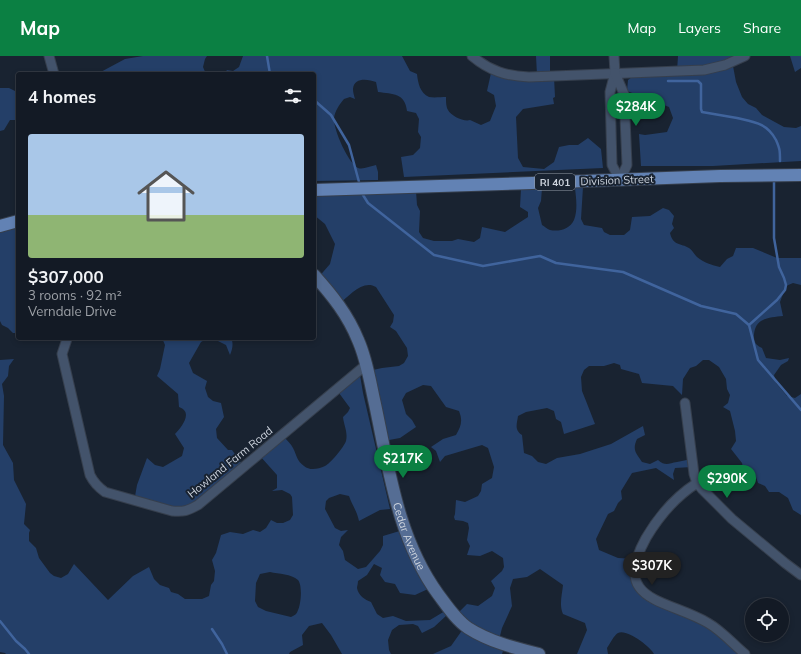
<!DOCTYPE html>
<html lang="en">
<head>
<meta charset="utf-8">
<style>
  body { margin:0; font-family:Mulish,sans-serif; background:#202732; color:#f1f3f6; height:100vh; display:flex; flex-direction:column; font-size:15px; white-space:nowrap }
  * { box-sizing:border-box; margin:0 }
  p { font-size:13px; color:#9da1a7 }
  .icon { flex:none; width:22px; height:22px; fill:none; stroke:currentColor; stroke-width:2; stroke-linecap:round; stroke-linejoin:round }
  .map { position:relative; flex:1; overflow:hidden }
  .sheet { position:absolute; left:16px; top:16px; width:300px; height:268px; display:flex; flex-direction:column; background:#131a25; border-radius:4px; box-shadow:0 2px 6px #0003,0 0 0 1px #323842 }
  .sheet>* { flex:none }
  .fabs { position:absolute; left:745px; top:542px; display:grid; gap:8px }
  .fabs a { display:grid; place-items:center; width:44px; height:44px; border-radius:50%; background:#131a25; box-shadow:0 2px 6px #0003,0 0 0 1px #323842; font-size:20px }
  .price { position:absolute; translate:-50% -34px; padding:0 9px; border-radius:14px; background:#0b8043; color:#fff; font-size:13px; line-height:26px; filter:drop-shadow(0 1px 2px #0008) }
  .price::after { content:''; position:absolute; left:50%; top:24px; width:12px; height:9px; margin-left:-6px; background:inherit; clip-path:polygon(0 0,100% 0,50% 100%) }
  .price.selected { background:#222; color:#fff }
  ul { padding:0; list-style:none }
  li { display:grid; align-content:center; gap:8px; height:212px; padding:0 12px }
  li span { display:grid; place-items:center; height:124px; border-radius:4px; color:#555 }
  li>.icon { margin-inline-start:auto }
  span .icon { width:72px; height:72px; fill:#fffc; stroke-width:1 }
  li b { font-size:17px }
  h2 { display:flex; justify-content:space-between; align-items:center; height:48px; padding:0 12px; font-size:17px }
  header { display:flex; align-items:center; gap:24px; box-sizing:border-box; height:56px; padding:0 20px; background:#0b8043; color:#fff }
  header strong { font-size:19px }
  nav { display:flex; gap:22px; margin-inline-start:auto; font-size:14px }
  .map>svg:first-child { display:block }
  .green { fill:#243f68; fill-rule:evenodd }
  .lines { fill:none; stroke-linecap:round; stroke-linejoin:round }
  .stream { stroke:#40649d; stroke-width:2.5 }
  .street-casing { stroke:#363f4d; stroke-width:11 }
  .secondary-casing { stroke:#363f4d; stroke-width:14 }
  .primary-casing { stroke:#363f4d; stroke-width:14 }
  .street { stroke:#43536b; stroke-width:9 }
  .secondary { stroke:#556d94; stroke-width:12 }
  .primary { stroke:#6282b4; stroke-width:12 }
  .labels { text-anchor:middle; dominant-baseline:central; stroke-width:4; stroke-linejoin:round; paint-order:stroke }
  .shield { fill:#192331; stroke:#969ea9; stroke-width:1 }
  .shield-label { font-size:10px; font-weight:bold; fill:#ccd3dd }
  .street-label { font-size:11px; fill:#ccd3dd; stroke:#192331 }
</style>
</head>
<body>
<header>
<strong>Map</strong>
<nav><a>Map</a><a>Layers</a><a>Share</a></nav>
</header>
<div class="map">
<svg width="801" height="598" viewBox="0 0 801 598">
  <rect width="100%" height="100%" fill="#192331"/>
  <!-- green -->
  <g class="green">
    <polygon points="143,0 207,0 205,3 203,11 206,18 97,18 125,3"/>
    <path d="M243 0H402L410 15 417 18C418 27 420 37 429 41 434 42 441 41 446 41 446 45 446 51 448 54 451 60 464 66 470 64L481 69 490 65 496 50 494 39 487 35 491 17 537 19 536 0H550V19L554 21 555 41 553 42 554 48 523 53 516 61 518 102 523 111 544 113 554 106 559 91 569 89H578L588 82 601 93 603 112 404 121 401 101 413 99 420 92 421 81 418 76 419 63 416 57 407 55C405 37 393 38 378 36L376 26C368 23 354 21 353 33 353 36 354 40 355 43L350 41 344 43C339 49 335 55 334 62 333 73 348 107 358 112 363 114 370 110 376 109L378 116V124L314 125V18H224L227 14 233 15 239 11Z"/>
    <polygon points="678,0 733,0 735,5 733,10 736,26 742,41 748,48 756,52 762,59 784,71 796,72 801,70 801,105 713,110 641,110 639,78 645,79 667,76 673,62 669,51 627,35 628,24 632,21 677,15"/>
    <polygon points="790,0 801,0 801,12 795,16"/>
    <polygon points="0,32 9,32 15,35 18,35 18,64 10,64 4,74 0,75"/>
    <path d="M583 131 581 163 584 169 602 172 604 176 610 179H624L630 174 632 161 650 160 663 152 669 154 674 160 672 168 674 172 670 177C673 190 681 187 689 192 692 194 694 198 697 201 704 207 712 209 720 211L727 203 733 200 736 192H753L777 202H801V229L793 227 786 230 780 246 783 260C775 261 768 261 761 265 754 269 752 282 756 288 758 290 760 291 762 292L766 302 780 304 789 302 788 305 781 309 774 319 776 327 787 340 795 342 801 338V459L793 454 788 442 779 436H769L765 430 758 427 755 418 750 416H744L742 407 731 393 736 385 735 375 730 355 723 351 728 347 730 339 727 333 726 323 719 311 709 304H703L696 310 690 312 683 323 682 339 673 330 642 327 639 318 621 313 620 309 614 307 604 310H589L584 314 581 321 582 335 586 345 595 368 564 378 561 366 556 363 554 355 547 352 526 356 518 360C517 368 514 374 522 379L524 397 532 400 538 406 546 408 557 402 580 398 611 388 643 370 645 379 637 383C632 394 636 397 642 406L650 408 658 404C666 411 669 407 677 406 682 405 687 404 691 403L692 411 675 412 673 418 674 424 656 412 632 417 621 435 622 443 618 447 614 455 608 458 596 483 599 494 618 502 636 503 634 519 659 549 684 561 702 567 743 598H654C651 591 626 572 618 577 614 579 610 588 607 592L608 598H577L587 574 585 567 563 558C559 549 562 539 563 529L540 513 527 521 513 523 510 532 512 550 502 572 498 588 504 592 502 598H433L451 590 463 573 453 562 467 548 478 550 492 540 495 532 491 525 502 515 504 511 503 502 492 495 480 500 467 499 470 490 467 484 469 472 468 467 463 465 455 464 454 461 455 458 456 444 465 446 478 440 481 435 482 428 492 422 494 411 488 392 482 389 445 400 440 406 436 395 431 391 443 383 456 379C461 370 463 365 459 355L446 351 431 330 423 329 406 337 402 344 406 358 412 364 416 371 400 382 389 384 373 314 382 312 399 310 404 307 408 300 407 292 396 275 390 271 393 266 394 259 376 231C363 223 349 240 339 248L317 223 330 208 335 188 325 168 314 159V140L343 139 416 135 417 149 420 155 419 176 423 182 434 185H452L458 183 474 186 480 182 482 171 505 176 528 161V156L520 151 521 133 542 132 541 145 538 152 542 169C544 170 547 173 550 174 559 176 570 173 574 164 578 154 576 141 575 132Z"/>
    <polygon points="18,171 18,277 13,277 8,272 2,269 0,265 0,176"/>
    <path d="M162 282H231C234 288 232 294 230 299L226 289 214 283 208 282 201 286 189 307 193 317 207 325 205 332 208 341 213 345 221 347 224 361 216 373 217 382 228 394H232L244 411 186 456 134 446 137 429 147 402 155 409 163 411 182 400 184 392 175 378C181 372 194 356 179 351L178 338 157 320 160 313 165 289Z"/>
    <path d="M14 303 9 310 8 320 2 328 4 340 3 389 13 407 14 424 26 448 24 468 30 474 29 477V485L36 492 39 502 50 517 54 520 61 522 68 518 74 508 108 544 133 520 149 511 154 523 160 529 169 532 171 536 178 538 185 543H202L209 540 211 529 214 525 215 515 212 504 216 497 221 479 230 476 243 478 253 474 260 476 266 472 271 464 277 467H283L290 464 293 459 292 441 290 438 282 434 272 435 277 432V419L260 400 284 381C287 384 291 388 293 392 297 400 297 405 304 410 310 415 318 413 325 410 330 408 344 391 346 385 348 376 344 370 343 361L348 356 350 352 339 337 360 319 363 337 390 453 380 454 359 465C357 455 352 449 349 440L340 438 329 442 326 445 325 453 335 472 341 475 348 474 341 481 339 489 343 495 345 504 358 513 366 511 380 495 383 489V480L403 474 428 533 415 539 400 537 395 528 385 526 380 519 382 512 374 508 367 519 358 525C358 528 357 530 357 532 358 539 365 544 371 546L377 558 383 562 393 560 406 565 430 564 445 555 447 559 434 571 422 577 418 570 413 568 399 569 392 574 388 584 389 594 391 598H342L331 579 322 567 309 570 302 579 303 589 290 596 289 598H6L5 597 0 596V304ZM270 516C279 518 291 518 298 524 303 530 301 552 296 558 295 559 293 560 291 561L266 555 258 551 255 545 256 527 260 518Z"/>
  </g>
  <g class="lines">
    <!-- stream -->
    <g class="stream">
      <polyline points="267,0 270,18"/>
      <path d="M668 25H698L701 28V53L702 56C714 58 725 60 737 62 754 66 767 67 776 84 780 93 780 95 780 105"/>
      <polyline points="314,44 331,59 349,89 359,126"/>
      <polyline points="363,139 368,147 434,199 483,210 540,200 556,207 623,216 701,250 736,258 749,269 758,304 801,354"/>
      <polyline points="749,269 777,244 785,234 786,229 784,222 779,211 774,182 774,126"/>
      <polyline points="0,565 16,585 25,593 29,598"/>
      <polyline points="212,573 222,588 227,598"/>
    </g>
    <defs>
      <g id="street">
        <polyline points="49,0 54,18"/>
        <path d="M472 0C490 15 506 20 529 21L704 14 725 9 745 0"/>
        <polyline points="614,0 615,17 610,36 612,109 620,124"/>
        <polyline points="615,17 624,38 627,109 620,124"/>
        <path d="M67 283 62 298 90 419C94 427 98 431 105 436L172 455C184 456 187 455 198 449L367 308"/>
        <polyline points="685,347 694,418 697,427 702,433 732,463 785,507 801,519"/>
        <path d="M697 427C675 441 659 460 646 482 610 547 668 543 708 567 722 575 733 588 745 598"/>
      </g>
      <g id="secondary">
        <path id="s1" d="M314 219C332 239 348 259 358 284 367 304 370 326 375 348 389 414 398 483 438 538 447 550 456 564 468 572 490 586 515 592 539 598"/>
      </g>
      <g id="primary">
        <polyline points="314,134 532,127 720,120 801,119"/>
        <polyline points="0,170 18,165"/>
      </g>
    </defs>
    <!-- street casing -->
    <use href="#street" class="street-casing"/>
    <!-- secondary casing -->
    <use href="#secondary" class="secondary-casing"/>
    <!-- primary casing -->
    <use href="#primary" class="primary-casing"/>
    <!-- street -->
    <use href="#street" class="street"/>
    <!-- secondary -->
    <use href="#secondary" class="secondary"/>
    <!-- primary -->
    <use href="#primary" class="primary"/>
  </g>
  <g class="labels">
    <!-- shield labels -->
    <rect class="shield" x="535" y="118" width="40" height="16" rx="3"/>
    <g class="shield-label">
      <text x="555" y="126">RI 401</text>
    </g>
    <!-- street labels -->
    <g class="street-label">
      <text transform="translate(617 124) rotate(-2)">Division Street</text>
      <text transform="translate(230 406) rotate(-39)">Howland Farm Road</text>
      <text stroke="none"><textPath href="#s1" startOffset="282">Cedar Avenue</textPath></text>
    </g>
  </g>
</svg>
<div class="fabs">
<a><svg class="icon" aria-label="locate" viewBox="0 0 24 24"><circle cx="12" cy="12" r="6"/><path d="M12 2v4M12 18v4M2 12h4M18 12h4"/></svg></a>
</div>
<b class="price" style="left:636px;top:71px">$284K</b>
<b class="price" style="left:403px;top:423px">$217K</b>
<b class="price" style="left:727px;top:443px">$290K</b>
<b class="price selected" style="left:652px;top:530px">$307K</b>
<section class="sheet">
<h2>4 homes<svg class="icon" aria-label="filters" viewBox="0 0 24 24"><path d="M4 7h16M4 17h16"/><circle cx="9" cy="7" r="2"/><circle cx="15" cy="17" r="2"/></svg></h2>
<ul>
<li><span style="background:linear-gradient(#a9c7e8 65%,#8fb573 0)"><svg class="icon" aria-label="home" viewBox="0 0 24 24"><path d="M3 11l9-7 9 7M6 9v11h12V9"/></svg></span><div><b>$307,000</b><p>3 rooms · 92 m²</p><p>Verndale Drive</p></div></li>
</ul>
</section>
</div>
</body>
</html>
